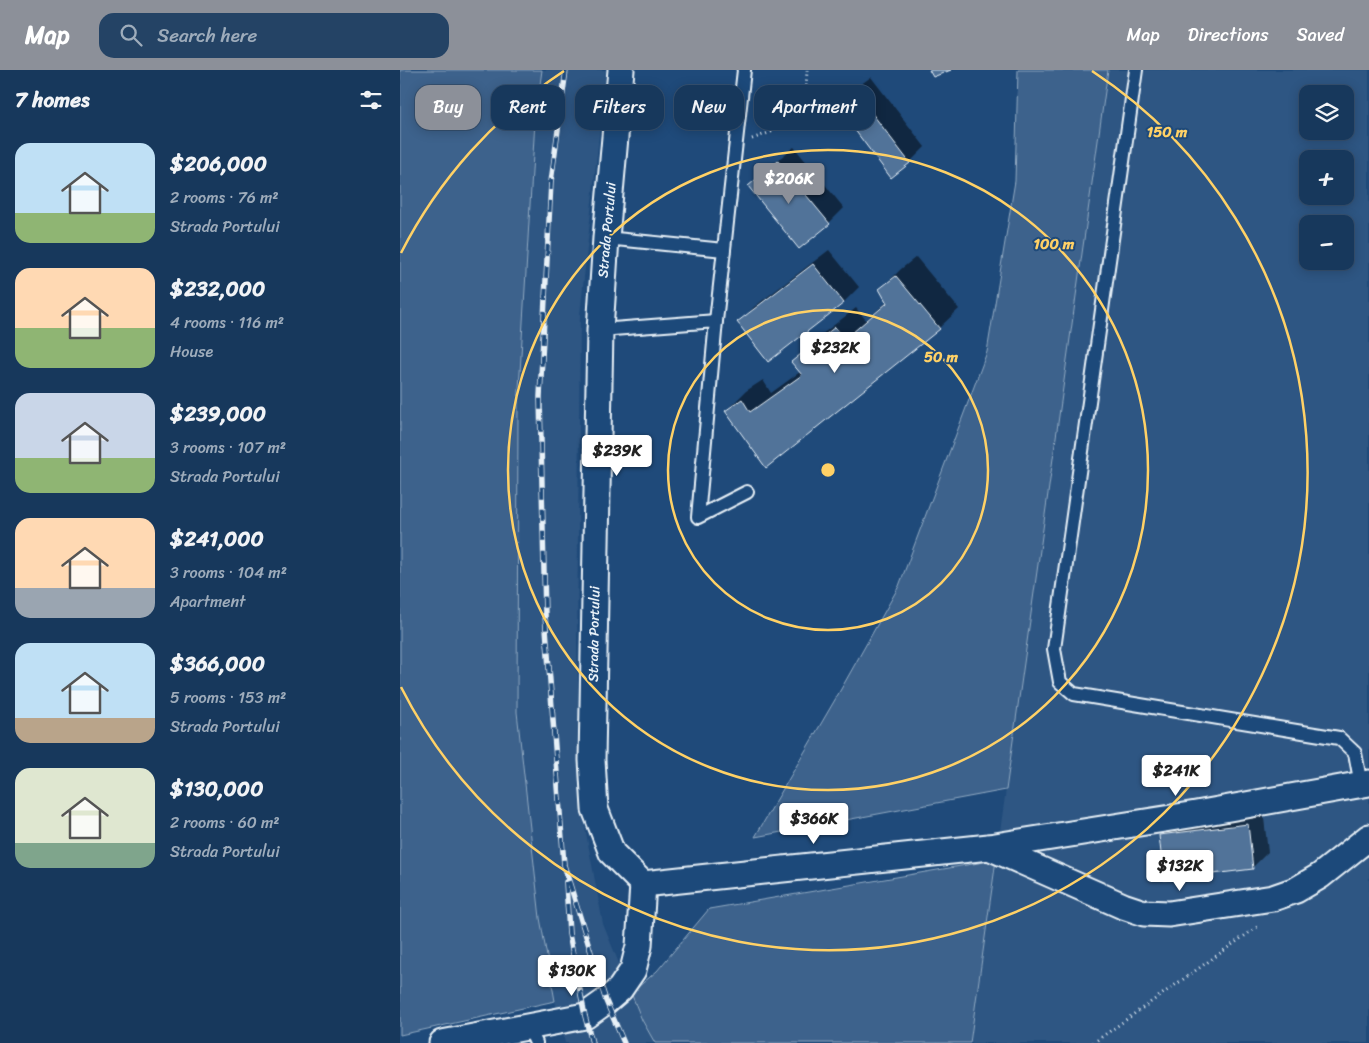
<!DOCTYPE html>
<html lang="en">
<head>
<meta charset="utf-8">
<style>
  body { margin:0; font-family:Sriracha,sans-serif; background:#244365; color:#f1f3f6; height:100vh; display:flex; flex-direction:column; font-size:19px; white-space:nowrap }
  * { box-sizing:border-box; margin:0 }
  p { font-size:16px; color:#9eacbb }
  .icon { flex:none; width:28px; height:28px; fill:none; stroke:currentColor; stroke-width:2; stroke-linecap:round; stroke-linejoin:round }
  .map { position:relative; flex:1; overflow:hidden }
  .panel { display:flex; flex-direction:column; background:#17385c; width:400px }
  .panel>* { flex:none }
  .hud { position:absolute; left:15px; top:15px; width:475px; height:45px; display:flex; gap:10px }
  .buttons { position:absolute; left:899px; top:15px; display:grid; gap:10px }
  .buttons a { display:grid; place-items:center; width:55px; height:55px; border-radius:10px; background:#17385c; box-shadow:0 2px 12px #0003,0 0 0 1px #365272; font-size:25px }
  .price { position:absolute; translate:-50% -42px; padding:0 11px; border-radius:5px; background:#fff; color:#222; font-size:16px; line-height:32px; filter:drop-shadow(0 1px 2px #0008) }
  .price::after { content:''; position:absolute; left:50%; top:30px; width:15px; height:11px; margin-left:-8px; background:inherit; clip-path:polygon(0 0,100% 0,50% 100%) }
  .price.active { background:#8c9099; color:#fff }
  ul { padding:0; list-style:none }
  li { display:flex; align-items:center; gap:15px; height:125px; padding:0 15px }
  li span { display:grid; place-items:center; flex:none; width:140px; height:100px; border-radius:15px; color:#555 }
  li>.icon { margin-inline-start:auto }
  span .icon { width:60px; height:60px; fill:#fffc; stroke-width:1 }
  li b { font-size:21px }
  h2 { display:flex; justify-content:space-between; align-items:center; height:60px; padding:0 15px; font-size:21px }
  .pill { padding:0 18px; border-radius:15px; background:#17385c; box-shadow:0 2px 12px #0003,0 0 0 1px #365272; font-size:18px; line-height:45px }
  .pill.active { background:#8c9099; color:#fff }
  header { display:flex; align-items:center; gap:30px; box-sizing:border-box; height:70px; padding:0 25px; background:#8c9099; color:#fff }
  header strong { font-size:24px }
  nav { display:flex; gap:28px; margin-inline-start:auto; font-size:18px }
  .search { width:350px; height:45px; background:#244365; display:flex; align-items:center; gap:12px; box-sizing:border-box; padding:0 18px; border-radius:15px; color:#9eacbb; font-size:19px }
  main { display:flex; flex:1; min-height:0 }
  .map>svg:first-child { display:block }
  .built { fill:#2e5683; fill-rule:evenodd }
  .green { fill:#3c628c; stroke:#92aac2 }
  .shadow { fill:#0007 }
  .building { fill:#517399; stroke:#e8f1f8 }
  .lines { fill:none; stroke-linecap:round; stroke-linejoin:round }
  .service-casing { stroke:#e8f1f8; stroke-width:16 }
  .minor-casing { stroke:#e8f1f8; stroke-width:29 }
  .path { stroke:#e8f1f8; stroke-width:3; stroke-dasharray:1 4; stroke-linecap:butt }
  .service { stroke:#1f4a7a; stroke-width:12 }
  .minor { stroke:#1f4a7a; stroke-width:25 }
  .rail-casing { stroke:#e8f1f8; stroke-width:5.5 }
  .rail { stroke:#1f4a7a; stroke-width:4; stroke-dasharray:11; stroke-linecap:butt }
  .ring { fill:none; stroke:#ffd166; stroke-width:2.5 }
  .labels { text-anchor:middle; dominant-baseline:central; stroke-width:4; stroke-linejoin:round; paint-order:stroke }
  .street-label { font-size:14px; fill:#e8f1f8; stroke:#1f4a7a }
  .centre { fill:#ffd166; stroke:#1f4a7a; stroke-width:2.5 }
  .ring-label { font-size:15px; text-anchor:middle; font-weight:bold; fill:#ffd166; stroke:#1f4a7a; stroke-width:4; stroke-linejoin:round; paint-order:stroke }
</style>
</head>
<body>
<header>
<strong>Map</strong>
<div class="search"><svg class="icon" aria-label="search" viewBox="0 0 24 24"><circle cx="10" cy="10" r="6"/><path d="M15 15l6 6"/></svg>Search here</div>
<nav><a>Map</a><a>Directions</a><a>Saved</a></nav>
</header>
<main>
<section class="panel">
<h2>7 homes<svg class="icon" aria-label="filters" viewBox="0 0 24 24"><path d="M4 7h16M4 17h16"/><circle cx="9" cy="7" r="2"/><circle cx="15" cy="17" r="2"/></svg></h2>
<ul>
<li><span style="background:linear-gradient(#bfe0f5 70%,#8fb573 0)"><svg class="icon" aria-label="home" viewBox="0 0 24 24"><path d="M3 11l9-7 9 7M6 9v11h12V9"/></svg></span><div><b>$206,000</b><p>2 rooms · 76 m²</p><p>Strada Portului</p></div></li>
<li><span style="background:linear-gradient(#ffd9b3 60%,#8fb573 0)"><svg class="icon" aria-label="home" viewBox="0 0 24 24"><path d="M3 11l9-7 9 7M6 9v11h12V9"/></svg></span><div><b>$232,000</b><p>4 rooms · 116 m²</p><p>House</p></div></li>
<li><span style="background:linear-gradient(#c9d6e8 65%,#8fb573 0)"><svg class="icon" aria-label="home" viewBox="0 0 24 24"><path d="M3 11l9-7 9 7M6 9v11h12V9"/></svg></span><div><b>$239,000</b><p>3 rooms · 107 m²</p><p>Strada Portului</p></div></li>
<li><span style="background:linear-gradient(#ffd9b3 70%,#9aa5b1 0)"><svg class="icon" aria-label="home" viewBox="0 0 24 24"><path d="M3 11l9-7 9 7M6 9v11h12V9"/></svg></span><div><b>$241,000</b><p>3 rooms · 104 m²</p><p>Apartment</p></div></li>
<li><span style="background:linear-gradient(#bfe0f5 75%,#b9a48a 0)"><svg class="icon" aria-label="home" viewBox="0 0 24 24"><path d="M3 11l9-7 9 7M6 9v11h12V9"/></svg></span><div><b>$366,000</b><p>5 rooms · 153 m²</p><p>Strada Portului</p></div></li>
<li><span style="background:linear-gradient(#dfe7d0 75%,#7fa58c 0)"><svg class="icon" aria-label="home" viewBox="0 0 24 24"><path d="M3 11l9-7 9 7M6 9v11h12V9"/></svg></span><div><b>$130,000</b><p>2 rooms · 60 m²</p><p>Strada Portului</p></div></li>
</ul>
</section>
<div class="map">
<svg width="969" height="973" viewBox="0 0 969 973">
  <rect width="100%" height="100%" fill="#1f4a7a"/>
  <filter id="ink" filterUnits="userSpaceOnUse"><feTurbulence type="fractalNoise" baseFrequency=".02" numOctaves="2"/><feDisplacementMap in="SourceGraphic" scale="10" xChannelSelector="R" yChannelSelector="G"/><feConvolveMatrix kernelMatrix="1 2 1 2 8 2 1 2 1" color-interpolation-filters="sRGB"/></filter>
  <g filter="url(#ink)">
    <!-- built -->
    <g class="built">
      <polygon points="142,0 206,0 180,245 177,574 182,741 203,854 242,950 255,973 165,973 155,931 140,848 117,642 118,336 135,51"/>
      <path d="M708 0H969V973H570ZM908 24H945V61H908ZM908 89H945V126H908ZM908 154H945V191H908Z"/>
    </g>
    <!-- green -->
    <g class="green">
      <polygon points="0,0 142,0 135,51 118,336 117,642 140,848 155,931 0,965"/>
      <polygon points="618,0 708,0 606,720 355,767 436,628 499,516 587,282 615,111"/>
      <polygon points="596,790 570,973 255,973 242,950 231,923 257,901 309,839"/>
    </g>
    <!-- shadow -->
    <g class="shadow">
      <polygon points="471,7 525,77 510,92 491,106 438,35 453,20"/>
      <polygon points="394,77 444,138 429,153 349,116 364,101"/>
      <polygon points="429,180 459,217 444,232 368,291 339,253 354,237"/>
      <polygon points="516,187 559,239 539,258 366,397 326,341 346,321 363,310 371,323 400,302 393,292 412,272 456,238 466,250 488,231 481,219 501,199"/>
      <polygon points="863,740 868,782 853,797 760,766 775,750"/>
    </g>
    <!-- building -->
    <g class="building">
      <polygon points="529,0 551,0 533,7"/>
      <polygon points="455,21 510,93 491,108 436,35"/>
      <polygon points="378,91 430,154 399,179 348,116"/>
      <polygon points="413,194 444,233 368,292 337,252"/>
      <polygon points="496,206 540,259 366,398 325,341 342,329 350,342 402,305 391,292 435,257 445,269 487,233 479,219"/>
      <polygon points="848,754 853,799 764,810 759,765"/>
    </g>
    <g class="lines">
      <defs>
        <g id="service">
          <polyline points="736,0 654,579 660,612 674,624 939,668 955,683 961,715"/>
          <polyline points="206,168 324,180"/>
          <polyline points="316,251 344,0"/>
          <polyline points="200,260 316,251 298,447 347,422"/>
          <polyline points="128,956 136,973"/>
        </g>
        <g id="minor">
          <polyline points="589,777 723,836 744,843 769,844 873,828 896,820 920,806 969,767"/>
          <polyline points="243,814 589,777 796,744 969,713"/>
          <polyline points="42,973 185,946 206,931 220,919 233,900 239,876 243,814 212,783 195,739 192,690 200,260 206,168 221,0"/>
        </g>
      </defs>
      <!-- service casing -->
      <use href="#service" class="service-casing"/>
      <!-- minor casing -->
      <use href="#minor" class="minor-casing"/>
      <!-- path -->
      <g class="path">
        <polyline points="352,69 371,62 397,38 406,18 407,0"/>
        <polyline points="693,973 860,855"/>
      </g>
      <!-- service -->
      <use href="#service" class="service"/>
      <!-- minor -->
      <use href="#minor" class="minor"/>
      <defs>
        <g id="rail">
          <polyline points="166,0 151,112 140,327 145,545 164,795 206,931 224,973"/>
          <polyline points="166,812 169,864 185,946 192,973"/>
        </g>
      </defs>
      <!-- rail casing -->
      <use href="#rail" class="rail-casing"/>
      <!-- rail -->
      <use href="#rail" class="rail"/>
    </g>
  </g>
  <!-- distance rings -->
  <g class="ring">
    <circle cx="428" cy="400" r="160"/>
    <circle cx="428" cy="400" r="320"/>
    <path d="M1 183A479 479 0 0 1 164 1M692 1A479 479 0 1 1 1 617"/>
  </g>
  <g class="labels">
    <!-- street labels -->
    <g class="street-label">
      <text transform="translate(207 160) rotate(-85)">Strada Portului</text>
      <text transform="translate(194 564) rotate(-89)">Strada Portului</text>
    </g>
  </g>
  <circle cx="428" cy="400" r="8" class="centre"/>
  <g class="ring-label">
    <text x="767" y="67">150 m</text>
    <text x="654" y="179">100 m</text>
    <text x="541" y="292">50 m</text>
  </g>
</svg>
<div class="buttons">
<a><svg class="icon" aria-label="layers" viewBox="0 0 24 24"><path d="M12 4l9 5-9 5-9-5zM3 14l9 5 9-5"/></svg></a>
<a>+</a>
<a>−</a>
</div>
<b class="price active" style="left:389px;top:135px">$206K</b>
<b class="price" style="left:435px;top:304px">$232K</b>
<b class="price" style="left:217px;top:407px">$239K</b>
<b class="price" style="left:776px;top:727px">$241K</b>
<b class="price" style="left:414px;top:775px">$366K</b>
<b class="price" style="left:780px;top:822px">$132K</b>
<b class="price" style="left:172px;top:927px">$130K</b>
<div class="hud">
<a class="pill active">Buy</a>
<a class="pill">Rent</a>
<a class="pill">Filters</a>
<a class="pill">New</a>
<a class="pill">Apartment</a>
</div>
</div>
</main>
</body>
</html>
